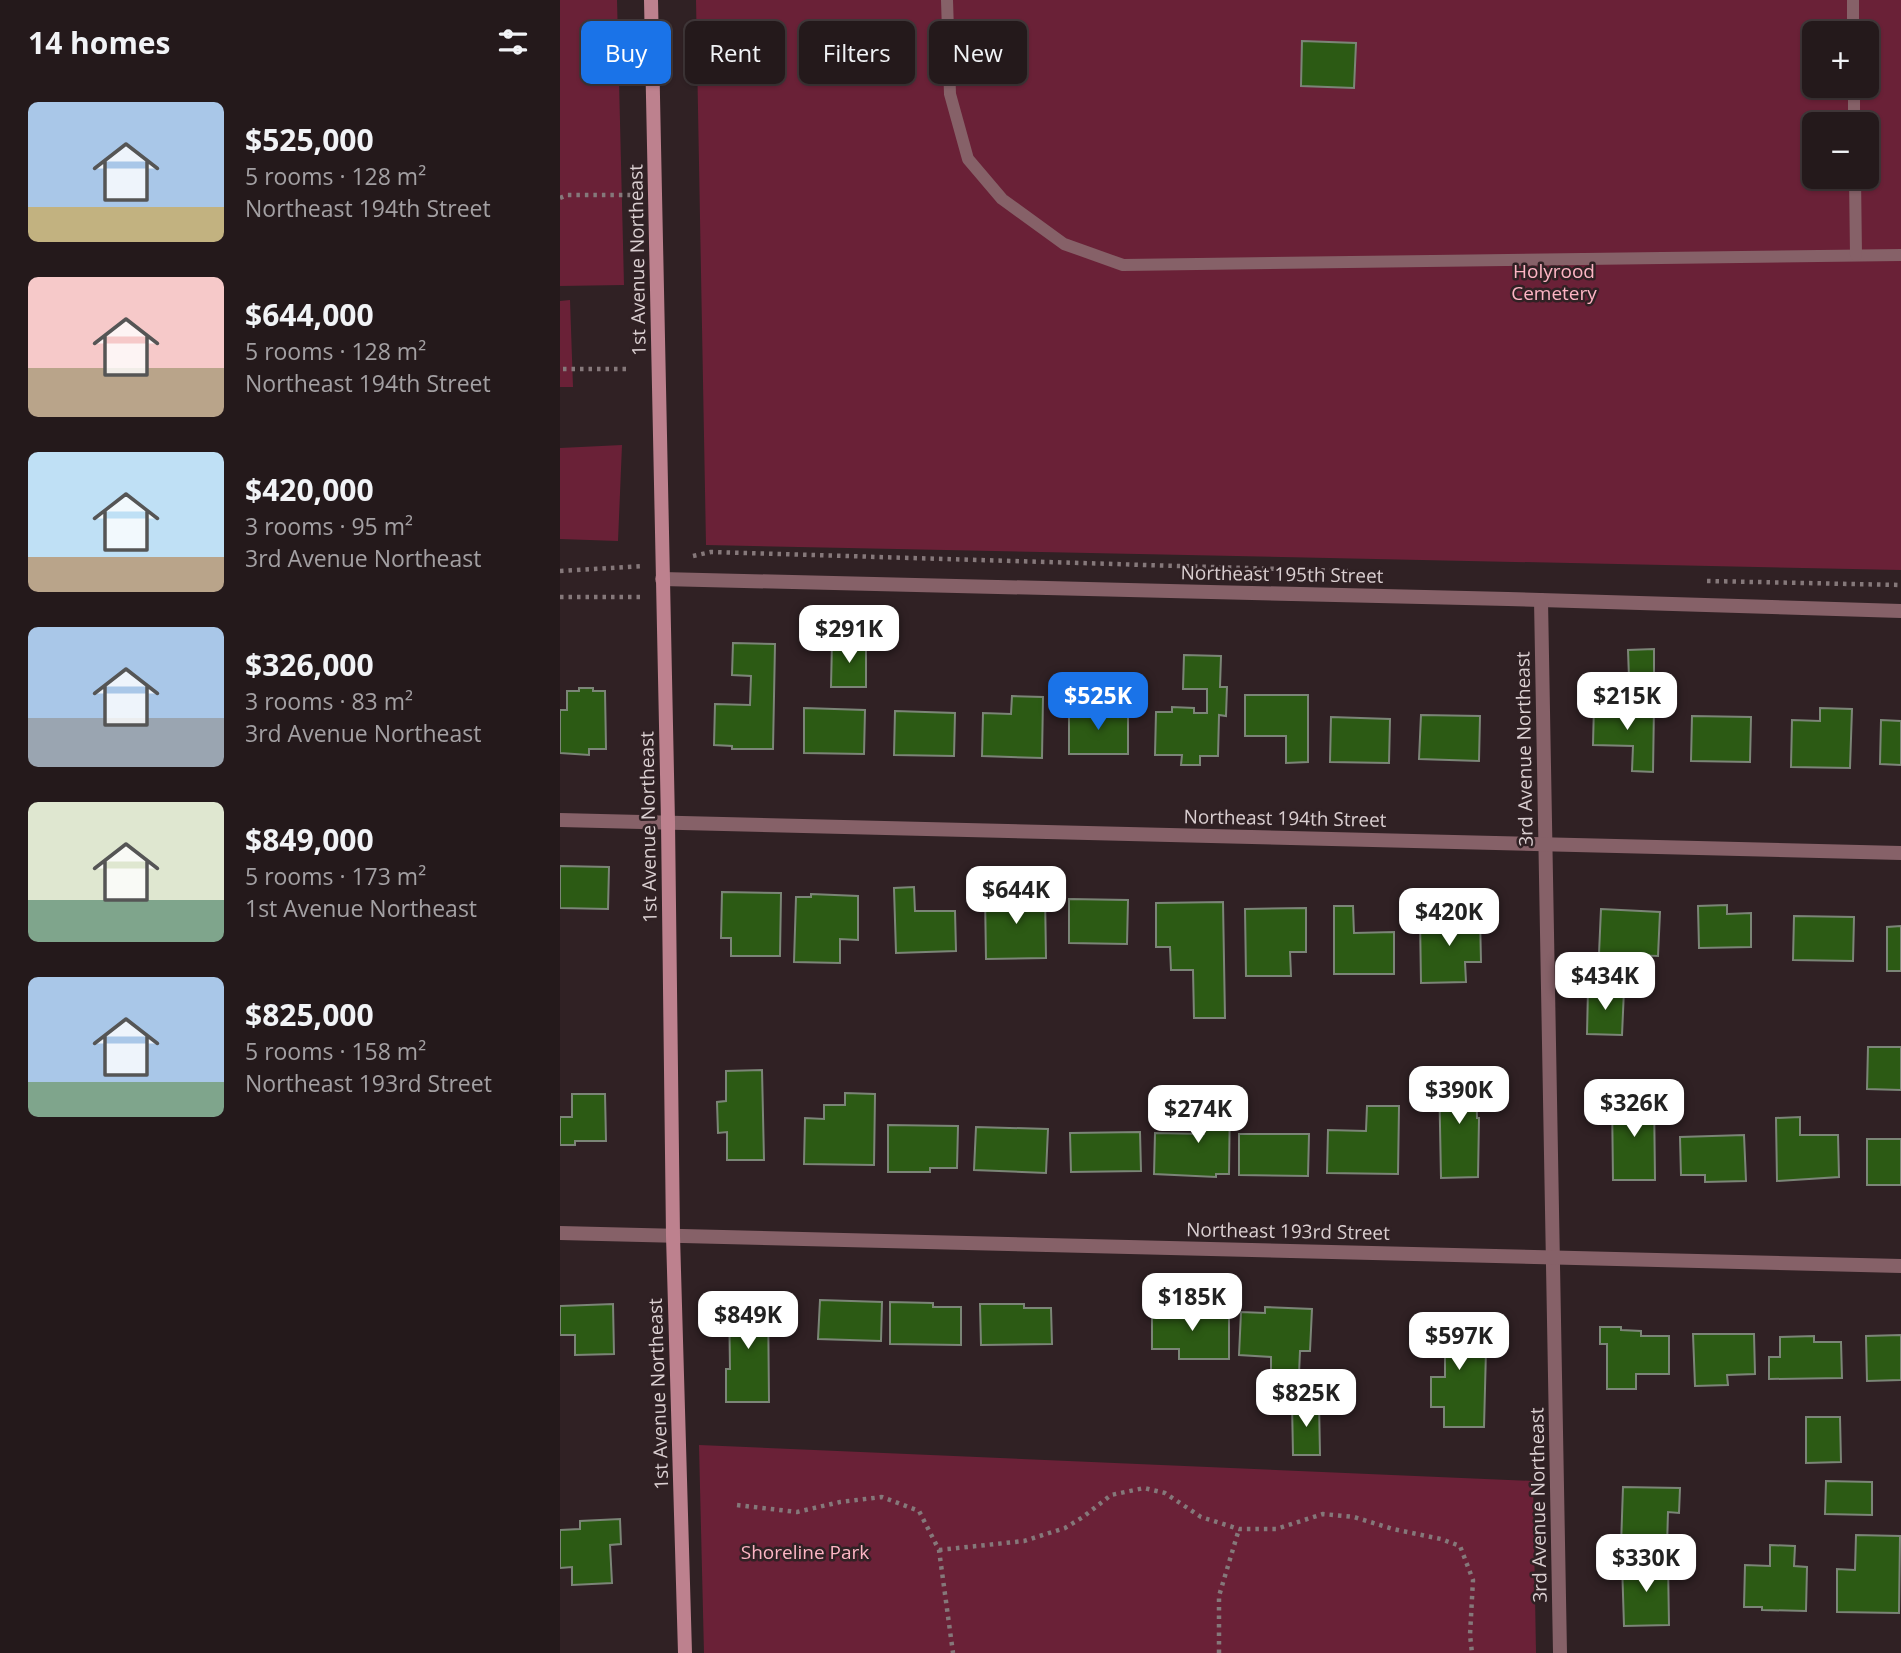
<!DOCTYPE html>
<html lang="en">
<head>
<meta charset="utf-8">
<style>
  body { margin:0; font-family:"Open Sans",sans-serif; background:#2c2224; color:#f1f3f6; height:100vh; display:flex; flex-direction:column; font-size:26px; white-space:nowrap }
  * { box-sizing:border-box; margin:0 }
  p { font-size:23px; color:#a3a0a3 }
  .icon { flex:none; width:38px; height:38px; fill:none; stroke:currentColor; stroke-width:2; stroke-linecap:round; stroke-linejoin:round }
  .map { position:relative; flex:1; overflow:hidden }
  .details { display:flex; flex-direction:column; background:#24191b; width:560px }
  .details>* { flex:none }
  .top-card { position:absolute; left:21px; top:21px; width:665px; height:63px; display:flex; gap:14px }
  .fabs { position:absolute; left:1242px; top:21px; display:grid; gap:14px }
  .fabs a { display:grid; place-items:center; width:77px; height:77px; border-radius:10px; background:#24191b; box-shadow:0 2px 5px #0004,0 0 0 2px #41383a; font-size:35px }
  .price { position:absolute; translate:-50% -60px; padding:0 16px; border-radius:14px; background:#fff; color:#222; font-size:23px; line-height:46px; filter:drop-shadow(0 2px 4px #0008) }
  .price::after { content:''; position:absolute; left:50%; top:42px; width:21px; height:16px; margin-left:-10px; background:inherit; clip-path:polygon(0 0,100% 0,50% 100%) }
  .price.on { background:#1a73e8; color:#fff }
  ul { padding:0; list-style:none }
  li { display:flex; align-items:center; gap:21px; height:175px; padding:0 28px }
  li span { display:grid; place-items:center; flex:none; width:196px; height:140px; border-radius:10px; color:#555 }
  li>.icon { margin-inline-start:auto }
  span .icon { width:84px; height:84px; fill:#fffc; stroke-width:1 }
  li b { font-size:30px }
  h2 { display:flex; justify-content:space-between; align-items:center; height:84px; padding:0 28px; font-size:30px }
  .chip { padding:0 24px; border-radius:10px; background:#24191b; box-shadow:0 2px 5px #0004,0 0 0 2px #41383a; font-size:24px; line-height:63px }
  .chip.on { background:#1a73e8; color:#fff }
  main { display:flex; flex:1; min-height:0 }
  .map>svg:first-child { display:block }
  .green { fill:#6a2137; fill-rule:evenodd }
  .building { fill:#2c5a14; stroke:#7b8577; stroke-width:2 }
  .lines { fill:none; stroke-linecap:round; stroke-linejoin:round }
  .path { stroke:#85787a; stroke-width:4.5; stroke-dasharray:3.5 5; stroke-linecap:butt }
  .lane { stroke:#866168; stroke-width:12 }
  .street { stroke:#866168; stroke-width:14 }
  .secondary { stroke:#bd818e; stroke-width:14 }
  .labels { text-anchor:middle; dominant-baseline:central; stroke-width:5; stroke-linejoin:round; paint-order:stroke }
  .street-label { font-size:19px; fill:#dacfd1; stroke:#302124 }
  .park-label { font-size:19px; fill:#fdb5c4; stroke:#302124 }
</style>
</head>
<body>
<main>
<section class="details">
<h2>14 homes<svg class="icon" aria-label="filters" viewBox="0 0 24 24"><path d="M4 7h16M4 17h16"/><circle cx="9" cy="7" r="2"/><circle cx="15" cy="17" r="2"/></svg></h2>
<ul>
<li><span style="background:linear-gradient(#a9c7e8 75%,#c2b280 0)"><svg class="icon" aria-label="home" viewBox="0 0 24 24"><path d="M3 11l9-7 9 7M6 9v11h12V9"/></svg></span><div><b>$525,000</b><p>5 rooms · 128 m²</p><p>Northeast 194th Street</p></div></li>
<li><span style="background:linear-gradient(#f6c9c9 65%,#b9a48a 0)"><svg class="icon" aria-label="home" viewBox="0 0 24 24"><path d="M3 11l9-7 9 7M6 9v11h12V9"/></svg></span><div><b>$644,000</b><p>5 rooms · 128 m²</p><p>Northeast 194th Street</p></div></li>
<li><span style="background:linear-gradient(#bfe0f5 75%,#b9a48a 0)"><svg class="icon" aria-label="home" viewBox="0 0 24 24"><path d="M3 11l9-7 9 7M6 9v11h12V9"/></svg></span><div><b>$420,000</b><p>3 rooms · 95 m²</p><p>3rd Avenue Northeast</p></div></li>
<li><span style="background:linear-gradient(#a9c7e8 65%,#9aa5b1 0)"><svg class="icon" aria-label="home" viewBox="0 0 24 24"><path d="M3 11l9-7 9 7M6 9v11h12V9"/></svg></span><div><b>$326,000</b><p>3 rooms · 83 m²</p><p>3rd Avenue Northeast</p></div></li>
<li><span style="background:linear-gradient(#dfe7d0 70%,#7fa58c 0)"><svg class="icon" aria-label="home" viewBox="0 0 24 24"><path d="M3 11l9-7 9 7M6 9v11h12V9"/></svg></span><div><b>$849,000</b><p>5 rooms · 173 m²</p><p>1st Avenue Northeast</p></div></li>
<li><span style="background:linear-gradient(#a9c7e8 75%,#7fa58c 0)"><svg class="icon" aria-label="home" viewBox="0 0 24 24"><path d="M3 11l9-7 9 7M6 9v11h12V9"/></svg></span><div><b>$825,000</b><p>5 rooms · 158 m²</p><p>Northeast 193rd Street</p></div></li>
</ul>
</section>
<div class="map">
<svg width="1341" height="1653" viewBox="0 0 1341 1653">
  <rect width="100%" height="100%" fill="#302124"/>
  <!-- green -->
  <g class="green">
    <polygon points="0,0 57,0 64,285 0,286"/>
    <path d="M136 0H1341V570L146 545ZM1255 33H1307V86H1255ZM1255 124H1307V177H1255Z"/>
    <polygon points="10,300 13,387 0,387 0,301"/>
    <polygon points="62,445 58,541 0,539 0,448"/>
    <polygon points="139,1445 973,1481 976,1653 144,1653"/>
  </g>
  <!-- building -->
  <g class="building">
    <polygon points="742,41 796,43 794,88 741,86"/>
    <polygon points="272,642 306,643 306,687 271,687"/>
    <polygon points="173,643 215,644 213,749 172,749 172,746 154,745 155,704 190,705 191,676 172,675"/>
    <polygon points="1094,649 1094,678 1069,678 1068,650"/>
    <polygon points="624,655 661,656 660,687 667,687 666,716 659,715 658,756 640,756 640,765 621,765 622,755 595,755 596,712 612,712 612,707 634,708 634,713 647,713 647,689 623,689"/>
    <polygon points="19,688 33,688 33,691 45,691 46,749 29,749 29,755 0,753 0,710 7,710 7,691 19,691"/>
    <polygon points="685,695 748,695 748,762 726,763 726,736 685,736"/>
    <polygon points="452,696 483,697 482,758 422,756 423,713 451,714"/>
    <polygon points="1034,705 1094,706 1093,772 1072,771 1073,746 1033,745"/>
    <polygon points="244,708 305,710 304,754 244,753"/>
    <polygon points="1260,708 1292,709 1290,768 1231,767 1232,720 1260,721"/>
    <rect x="509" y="709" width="59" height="45"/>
    <polygon points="335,711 395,713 394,756 334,755"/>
    <polygon points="861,715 920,716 919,761 859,759"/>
    <polygon points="1132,716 1191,717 1190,762 1131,761"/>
    <polygon points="771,717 830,719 829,763 770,762"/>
    <polygon points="1321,720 1341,721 1341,765 1320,764"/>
    <polygon points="0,866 49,867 48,909 0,908"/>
    <polygon points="354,887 355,911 395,911 396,951 336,953 334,888"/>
    <polygon points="162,892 221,893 220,956 171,956 171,938 161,938"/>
    <polygon points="251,894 298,896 298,940 280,939 280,963 234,962 236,897 251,897"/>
    <polygon points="485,894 486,958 426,959 425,895"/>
    <polygon points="509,899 568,900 567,944 509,943"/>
    <polygon points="663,902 665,1018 634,1018 633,970 611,970 610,947 596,947 596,903"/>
    <polygon points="1167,905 1167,914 1191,913 1191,947 1139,948 1138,906"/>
    <polygon points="774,906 793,906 794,933 834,932 834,974 774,974"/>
    <polygon points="746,908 746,952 730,952 731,976 686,976 685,909"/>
    <polygon points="1041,909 1100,912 1098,956 1039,954"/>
    <polygon points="1234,916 1294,917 1293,961 1233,960"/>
    <polygon points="920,917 921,962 905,962 906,982 861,983 860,918"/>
    <polygon points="1341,926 1341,971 1327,971 1327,927"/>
    <polygon points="1028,989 1064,990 1062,1035 1027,1034"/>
    <polygon points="1308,1047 1341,1047 1341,1090 1307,1089"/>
    <polygon points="202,1070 204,1160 167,1160 167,1132 158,1133 157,1102 166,1101 166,1071"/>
    <polygon points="879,1074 916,1074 917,1118 919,1118 918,1177 881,1178"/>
    <polygon points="285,1093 315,1094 314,1165 244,1164 245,1118 264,1119 264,1105 285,1105"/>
    <polygon points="12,1094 45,1094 46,1141 15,1141 15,1145 0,1145 0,1117 12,1117"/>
    <polygon points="644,1095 670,1096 669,1174 656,1174 656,1177 594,1174 595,1133 644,1134"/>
    <polygon points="1094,1097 1095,1180 1053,1180 1052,1098"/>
    <polygon points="807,1106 839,1106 838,1174 767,1173 768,1130 806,1131"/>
    <polygon points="1240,1117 1240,1135 1278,1135 1279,1177 1217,1181 1216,1118"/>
    <polygon points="328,1125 398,1126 397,1168 370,1168 370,1172 328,1172"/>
    <polygon points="416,1127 488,1129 486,1173 414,1170"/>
    <polygon points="580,1132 581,1171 511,1172 510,1133"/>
    <polygon points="679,1134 749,1134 748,1176 679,1175"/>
    <polygon points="1184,1135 1186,1181 1145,1182 1145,1175 1121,1175 1120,1137"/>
    <rect x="1307" y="1139" width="34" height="46"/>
    <polygon points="169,1298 208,1298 209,1402 166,1402 166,1369 170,1369"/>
    <polygon points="260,1300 322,1302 321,1341 258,1339"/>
    <polygon points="330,1302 373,1303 373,1307 401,1307 401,1345 330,1344"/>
    <polygon points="53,1304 54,1354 15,1355 15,1335 0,1335 0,1306"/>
    <polygon points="420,1304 464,1304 464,1308 491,1308 492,1344 421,1345"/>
    <polygon points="705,1307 752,1309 750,1351 740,1351 739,1374 711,1373 711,1357 679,1355 681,1312 705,1313"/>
    <polygon points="624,1310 669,1311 669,1359 619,1359 619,1349 592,1349 592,1311"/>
    <polygon points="862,1322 922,1322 922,1350 926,1350 924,1427 884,1427 884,1407 871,1407 871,1377 885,1377 885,1345 862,1345"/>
    <polygon points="1040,1327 1061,1327 1061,1330 1081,1331 1081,1336 1109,1336 1109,1374 1076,1374 1076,1389 1047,1389 1047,1344 1040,1344"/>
    <polygon points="1133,1334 1194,1334 1195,1374 1167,1375 1168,1385 1135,1386"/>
    <polygon points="1341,1335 1341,1380 1307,1381 1306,1336"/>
    <polygon points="1254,1336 1254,1342 1281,1342 1282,1378 1209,1379 1209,1357 1220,1357 1220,1337"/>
    <polygon points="732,1403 759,1403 760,1455 733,1455"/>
    <polygon points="1246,1417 1280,1417 1281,1462 1246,1463"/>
    <polygon points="1266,1481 1312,1482 1312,1515 1265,1514"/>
    <polygon points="1063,1487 1120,1488 1119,1513 1108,1512 1107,1547 1061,1546"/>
    <polygon points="60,1519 61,1544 50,1545 52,1583 12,1585 12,1567 0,1568 0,1530 20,1529 20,1521"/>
    <polygon points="1296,1535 1340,1536 1339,1613 1277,1612 1277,1569 1295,1570"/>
    <polygon points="1210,1545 1235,1546 1234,1566 1247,1567 1246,1611 1202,1610 1202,1607 1184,1607 1185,1565 1210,1566"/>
    <polygon points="1062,1563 1108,1563 1109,1625 1064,1626"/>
  </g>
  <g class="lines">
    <!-- path -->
    <g class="path">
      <polyline points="0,198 7,195 76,195"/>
      <polyline points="3,369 69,369"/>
      <polyline points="133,556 151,552 788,571"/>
      <polyline points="0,571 83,566"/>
      <polyline points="1147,581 1341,585"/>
      <polyline points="0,597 83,597"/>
      <polyline points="177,1505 237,1512 280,1502 322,1497 359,1511 379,1550 393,1653"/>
      <polyline points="379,1550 464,1541 505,1528 523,1517 551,1495 584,1488 605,1493 641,1517 679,1529 716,1529 763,1514 794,1517 833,1529 881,1539 900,1546 913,1580 910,1635 912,1653"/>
      <polyline points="659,1653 659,1596 679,1529"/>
    </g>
    <!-- lane -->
    <g class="lane">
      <polyline points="387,0 390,94 408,159 442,199 504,244 563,265 1341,255"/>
      <polyline points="1293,0 1293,33"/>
      <polyline points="1294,86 1294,124"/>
      <polyline points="1295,177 1296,255"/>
    </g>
    <!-- street -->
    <g class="street">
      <polyline points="102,579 948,599 1341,611"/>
      <polyline points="981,600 1000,1653"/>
      <polyline points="0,820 1341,853"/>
      <polyline points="0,1233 1341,1266"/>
    </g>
    <!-- secondary -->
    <polyline class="secondary" points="91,0 108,822 113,1236 125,1653"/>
  </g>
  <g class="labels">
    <!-- street labels -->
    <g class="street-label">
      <text transform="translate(77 260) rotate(-91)">1st Avenue Northeast</text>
      <text transform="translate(722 574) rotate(1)">Northeast 195th Street</text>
      <text transform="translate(964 749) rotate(-91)">3rd Avenue Northeast</text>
      <text transform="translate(725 818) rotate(1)">Northeast 194th Street</text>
      <text transform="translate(88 827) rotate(-91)">1st Avenue Northeast</text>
      <text transform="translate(728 1231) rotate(1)">Northeast 193rd Street</text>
      <text transform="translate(98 1394) rotate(-92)">1st Avenue Northeast</text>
      <text transform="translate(978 1505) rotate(-91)">3rd Avenue Northeast</text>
    </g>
    <!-- park labels -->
    <g class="park-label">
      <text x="994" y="271">Holyrood<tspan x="994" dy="22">Cemetery</tspan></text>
      <text x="245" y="1552">Shoreline Park</text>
    </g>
  </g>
</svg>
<div class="fabs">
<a>+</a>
<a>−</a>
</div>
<b class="price" style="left:289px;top:665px">$291K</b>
<b class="price on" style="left:538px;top:732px">$525K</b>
<b class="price" style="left:1067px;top:732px">$215K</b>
<b class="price" style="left:456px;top:926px">$644K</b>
<b class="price" style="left:889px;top:948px">$420K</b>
<b class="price" style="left:1045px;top:1012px">$434K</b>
<b class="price" style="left:899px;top:1126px">$390K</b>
<b class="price" style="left:1074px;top:1139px">$326K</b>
<b class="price" style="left:638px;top:1145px">$274K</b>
<b class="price" style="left:632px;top:1333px">$185K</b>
<b class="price" style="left:188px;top:1351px">$849K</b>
<b class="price" style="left:899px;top:1372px">$597K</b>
<b class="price" style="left:746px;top:1429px">$825K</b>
<b class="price" style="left:1086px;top:1594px">$330K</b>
<div class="top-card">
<a class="chip on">Buy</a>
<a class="chip">Rent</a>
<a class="chip">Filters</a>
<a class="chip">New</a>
</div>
</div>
</main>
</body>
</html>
